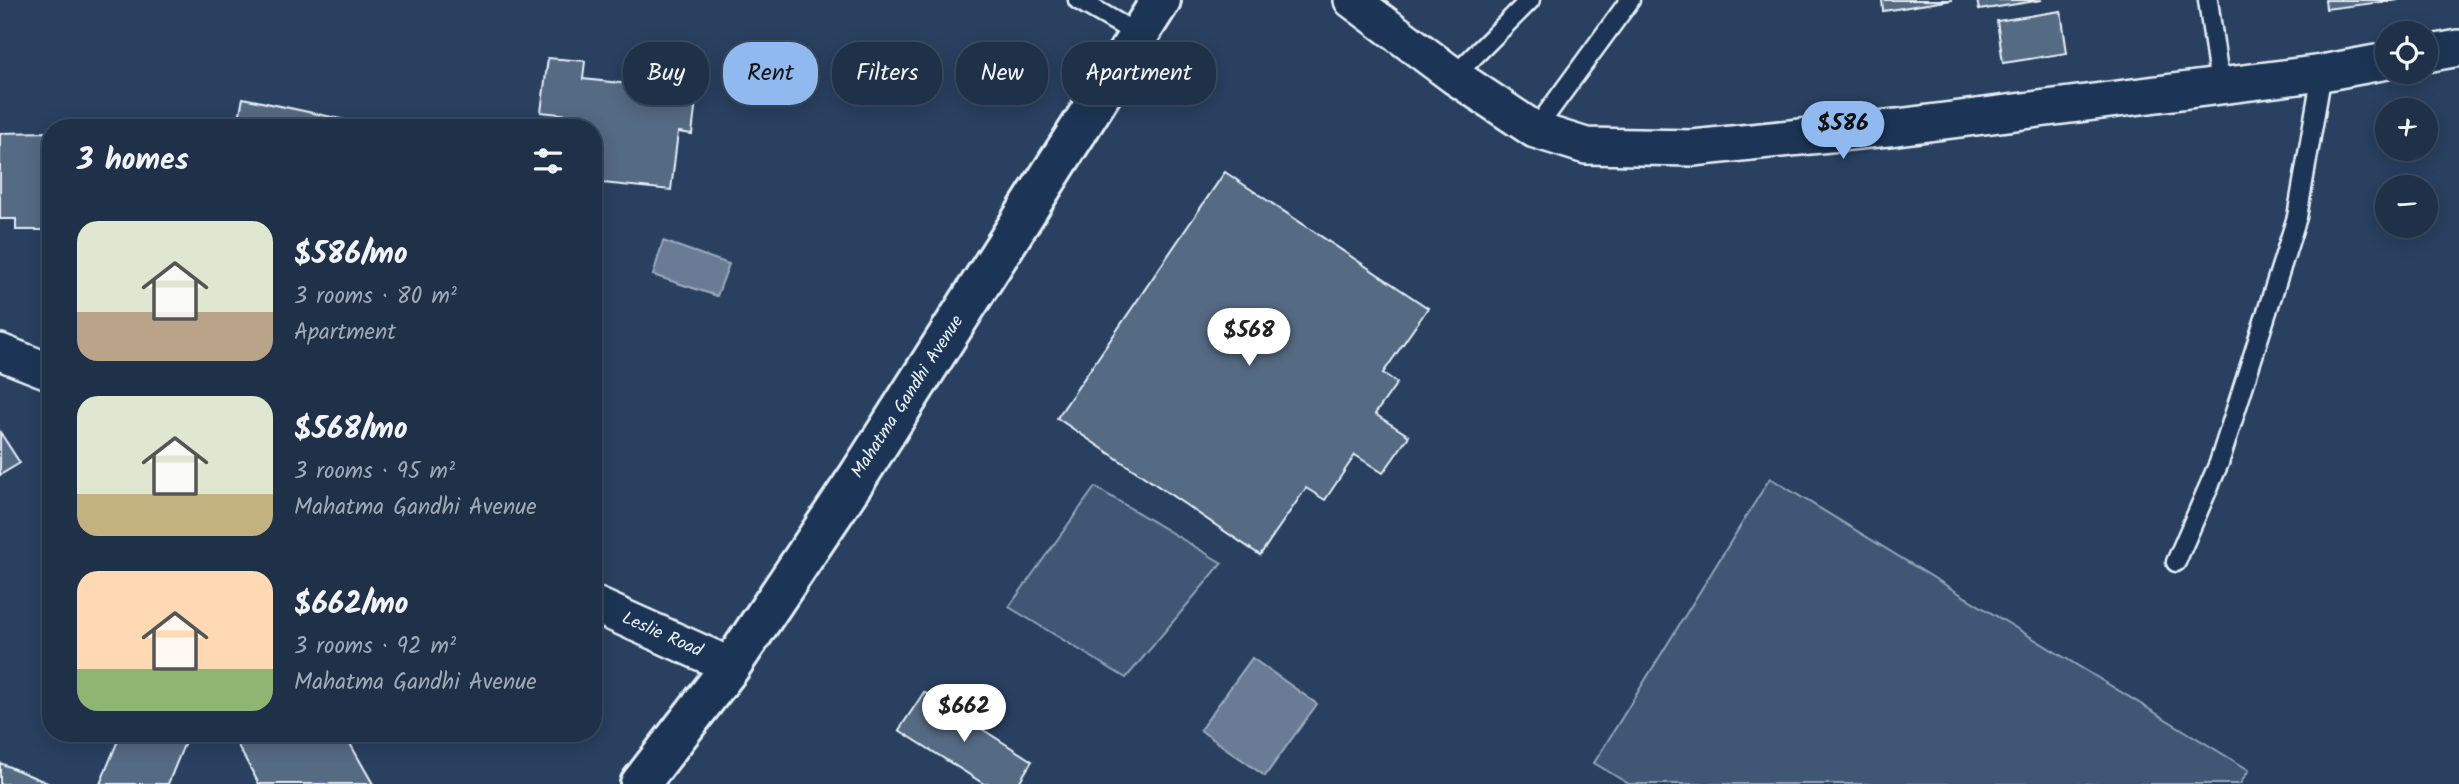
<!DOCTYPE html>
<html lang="en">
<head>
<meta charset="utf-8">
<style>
  body { margin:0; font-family:Kalam,sans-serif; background:#2c3c53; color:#f1f3f6; height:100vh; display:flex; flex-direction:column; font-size:26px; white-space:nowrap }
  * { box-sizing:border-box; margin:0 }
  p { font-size:23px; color:#a1a9b4 }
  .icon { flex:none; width:38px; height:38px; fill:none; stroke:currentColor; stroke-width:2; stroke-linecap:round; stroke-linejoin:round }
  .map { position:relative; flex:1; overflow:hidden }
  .sheet { position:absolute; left:42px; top:119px; width:560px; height:623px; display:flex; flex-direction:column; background:#1f3049; border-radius:28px; box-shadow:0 4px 18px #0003,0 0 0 2px #3c4b61 }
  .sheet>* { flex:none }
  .top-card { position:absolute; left:623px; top:42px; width:665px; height:63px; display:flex; gap:14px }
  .controls { position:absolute; left:2375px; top:21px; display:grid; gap:14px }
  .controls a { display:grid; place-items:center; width:63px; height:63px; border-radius:50%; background:#1f3049; box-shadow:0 4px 18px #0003,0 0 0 2px #3c4b61; font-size:35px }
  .price { position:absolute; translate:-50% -60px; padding:0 16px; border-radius:24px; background:#fff; color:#222; font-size:23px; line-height:46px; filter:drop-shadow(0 2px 4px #0008) }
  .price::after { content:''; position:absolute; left:50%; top:42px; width:21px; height:16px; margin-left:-10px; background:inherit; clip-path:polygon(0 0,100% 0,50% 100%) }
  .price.on { background:#90b9f0; color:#111 }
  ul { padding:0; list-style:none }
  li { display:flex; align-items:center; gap:21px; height:175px; padding:0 35px }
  li span { display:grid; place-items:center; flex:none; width:196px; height:140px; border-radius:21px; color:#555 }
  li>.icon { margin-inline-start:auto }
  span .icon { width:84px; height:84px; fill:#fffc; stroke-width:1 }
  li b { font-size:30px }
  h2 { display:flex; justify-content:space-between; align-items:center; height:84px; padding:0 35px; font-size:30px }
  .tag { padding:0 24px; border-radius:28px; background:#1f3049; box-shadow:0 4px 18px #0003,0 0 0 2px #3c4b61; font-size:24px; line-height:63px }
  .tag.on { background:#90b9f0; color:#111 }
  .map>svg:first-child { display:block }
  .green { fill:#415774; stroke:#94a4b6; stroke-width:2 }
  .water { fill:#6b7c95; stroke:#9dabbd; stroke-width:2 }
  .building { fill:#556a83; stroke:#e8f1f8; stroke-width:2 }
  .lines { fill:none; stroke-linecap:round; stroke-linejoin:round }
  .lane-casing { stroke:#e8f1f8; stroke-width:23 }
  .street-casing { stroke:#e8f1f8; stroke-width:40 }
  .primary-casing { stroke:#e8f1f8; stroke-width:44 }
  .lane { stroke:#1d3557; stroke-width:18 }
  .street { stroke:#1d3557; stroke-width:35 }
  .primary { stroke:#1d3557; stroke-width:38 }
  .labels { text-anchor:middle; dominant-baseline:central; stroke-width:5; stroke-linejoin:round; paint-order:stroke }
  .street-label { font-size:18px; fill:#e8f1f8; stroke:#1d3557 }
</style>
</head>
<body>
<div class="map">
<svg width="2459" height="784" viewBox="0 0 2459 784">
  <rect width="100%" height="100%" fill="#294061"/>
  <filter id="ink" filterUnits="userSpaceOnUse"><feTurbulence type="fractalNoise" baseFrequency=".0143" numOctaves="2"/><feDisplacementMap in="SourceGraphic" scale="14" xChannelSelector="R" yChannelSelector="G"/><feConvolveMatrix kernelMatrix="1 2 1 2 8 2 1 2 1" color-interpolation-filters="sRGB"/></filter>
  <g filter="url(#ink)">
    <!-- green -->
    <g class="green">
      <polygon points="1770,478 2249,770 2240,784 1629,784 1594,763"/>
      <polygon points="1095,487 1222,563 1126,678 1009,607"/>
    </g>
    <!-- water -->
    <g class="water">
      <polygon points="663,241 729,264 717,296 653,275"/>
      <polygon points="1252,658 1317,704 1265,776 1200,730"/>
    </g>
    <!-- building -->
    <g class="building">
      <polygon points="1882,0 1952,0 1883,11"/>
      <polygon points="1977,0 2042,0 1979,10"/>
      <polygon points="2325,0 2398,0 2326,9"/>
      <polygon points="2061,11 2067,53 2003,63 1997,21"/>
      <polygon points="661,46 702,50 692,134 678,132 671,190 593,182 593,128 588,128 589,117 541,112 548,58 585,61 583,79 657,87"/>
      <polygon points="243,98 355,122 354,128 237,128"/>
      <polygon points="51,132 51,220 48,220 48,230 16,230 16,219 0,219 0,133"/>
      <polygon points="1225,172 1428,308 1383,373 1397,383 1375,414 1409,436 1383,473 1355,455 1325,500 1306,488 1260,555 1057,418"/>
      <polygon points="0,432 20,463 0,475"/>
      <polygon points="924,692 1032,761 1018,784 984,784 899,730"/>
      <polygon points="121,733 163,733 185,742 168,784 100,784"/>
      <polygon points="231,733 344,733 373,784 259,784"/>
      <polygon points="0,763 50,784 0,784"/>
    </g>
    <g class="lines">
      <defs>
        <g id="lane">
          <polyline points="1078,0 1139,35"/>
          <polyline points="2208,0 2220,86"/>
          <polyline points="1454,76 1530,0"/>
          <polyline points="1535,130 1630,0"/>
          <polyline points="2176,562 2219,463 2297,217 2322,73"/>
        </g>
        <g id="street">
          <polyline points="1352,0 1454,76 1535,130 1586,146 1693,148 1897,127 2322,73 2387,61"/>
          <polyline points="2426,54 2459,48"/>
          <polyline points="0,352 51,372"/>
          <polyline points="593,604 731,666"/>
        </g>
        <polyline id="primary" points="640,784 731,666 859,475 1161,0"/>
      </defs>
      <!-- lane casing -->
      <use href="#lane" class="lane-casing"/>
      <!-- street casing -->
      <use href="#street" class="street-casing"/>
      <!-- primary casing -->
      <use href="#primary" class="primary-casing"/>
      <!-- lane -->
      <use href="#lane" class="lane"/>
      <!-- street -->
      <use href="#street" class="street"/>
      <!-- primary -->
      <use href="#primary" class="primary"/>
    </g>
  </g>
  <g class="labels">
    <!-- street labels -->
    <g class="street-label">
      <text transform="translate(908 397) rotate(-57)">Mahatma Gandhi Avenue</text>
      <text transform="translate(662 635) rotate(24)">Leslie Road</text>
    </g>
  </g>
</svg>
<div class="controls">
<a><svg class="icon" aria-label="locate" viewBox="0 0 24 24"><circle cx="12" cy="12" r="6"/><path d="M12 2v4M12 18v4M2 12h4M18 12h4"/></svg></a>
<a>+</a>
<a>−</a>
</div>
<b class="price on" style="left:1843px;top:161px">$586</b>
<b class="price" style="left:1249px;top:368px">$568</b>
<b class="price" style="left:964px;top:744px">$662</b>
<div class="top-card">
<a class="tag">Buy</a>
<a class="tag on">Rent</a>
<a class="tag">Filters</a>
<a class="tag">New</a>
<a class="tag">Apartment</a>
</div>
<section class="sheet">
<h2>3 homes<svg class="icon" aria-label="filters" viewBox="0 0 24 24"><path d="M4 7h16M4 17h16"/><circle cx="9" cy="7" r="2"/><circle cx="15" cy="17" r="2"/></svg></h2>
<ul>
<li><span style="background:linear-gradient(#dfe7d0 65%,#b9a48a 0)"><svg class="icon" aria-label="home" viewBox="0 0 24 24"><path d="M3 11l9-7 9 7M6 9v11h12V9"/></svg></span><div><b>$586/mo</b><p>3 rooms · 80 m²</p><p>Apartment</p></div></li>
<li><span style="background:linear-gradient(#dfe7d0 70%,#c2b280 0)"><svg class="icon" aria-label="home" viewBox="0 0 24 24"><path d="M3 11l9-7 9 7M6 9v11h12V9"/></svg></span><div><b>$568/mo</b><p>3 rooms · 95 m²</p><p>Mahatma Gandhi Avenue</p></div></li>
<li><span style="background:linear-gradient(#ffd9b3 70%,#8fb573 0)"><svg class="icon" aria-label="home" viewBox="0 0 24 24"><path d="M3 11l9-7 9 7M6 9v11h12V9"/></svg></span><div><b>$662/mo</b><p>3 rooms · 92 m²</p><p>Mahatma Gandhi Avenue</p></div></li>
</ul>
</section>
</div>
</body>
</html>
